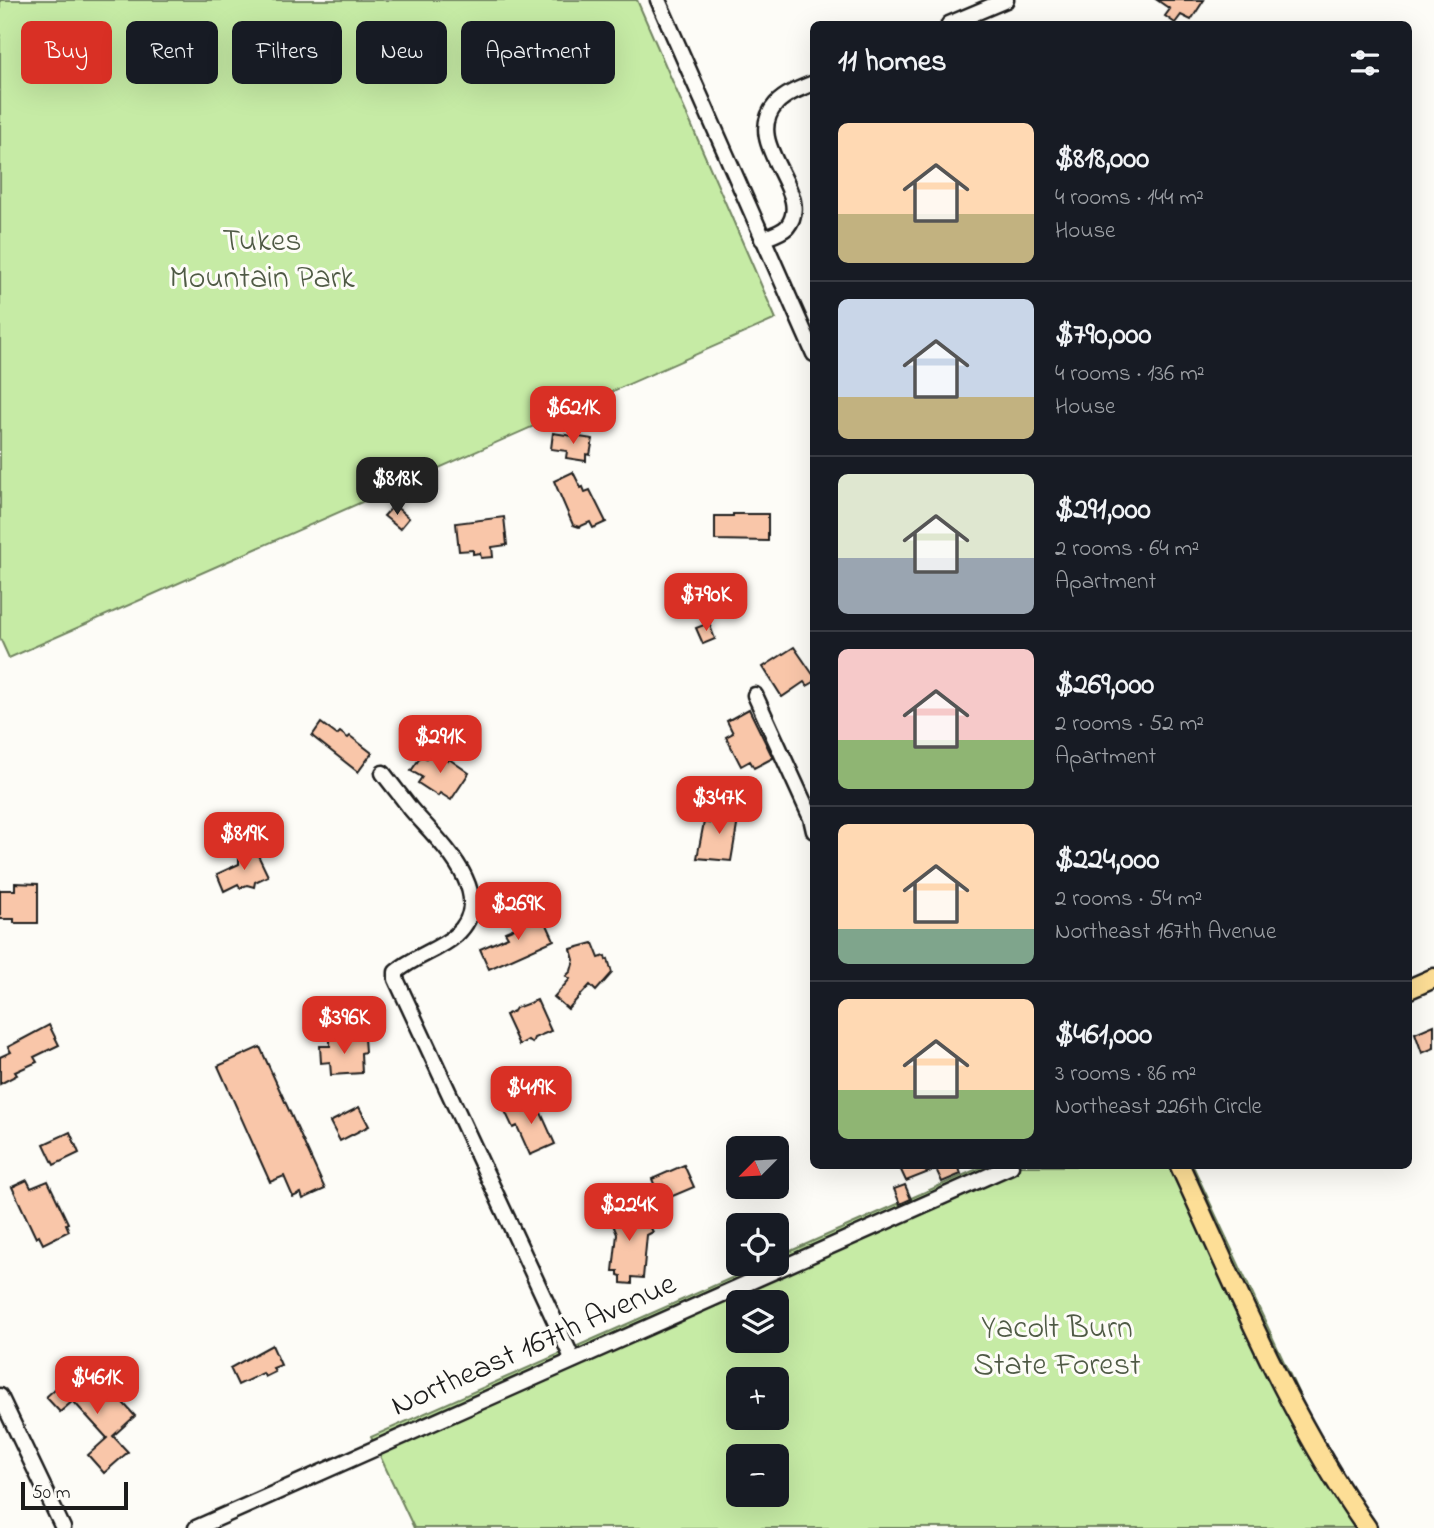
<!DOCTYPE html>
<html lang="en">
<head>
<meta charset="utf-8">
<style>
  body { margin:0; font-family:"Indie Flower",sans-serif; background:#20242c; color:#f1f3f6; height:100vh; display:flex; flex-direction:column; font-size:26px; white-space:nowrap }
  * { box-sizing:border-box; margin:0 }
  p { font-size:23px; color:#9ea1a6 }
  .icon { flex:none; width:38px; height:38px; fill:none; stroke:currentColor; stroke-width:2; stroke-linecap:round; stroke-linejoin:round }
  .map { position:relative; flex:1; overflow:hidden }
  .drawer { position:absolute; left:810px; top:21px; width:602px; height:1148px; display:flex; flex-direction:column; background:#171b24; border-radius:10px; box-shadow:0 7px 28px #0002 }
  .drawer>* { flex:none }
  .banner { position:absolute; left:21px; top:21px; width:665px; height:63px; display:flex; gap:14px }
  .needle { width:46px; rotate:246deg }
  .buttons { position:absolute; left:726px; top:1136px; display:grid; gap:14px }
  .buttons a { display:grid; place-items:center; width:63px; height:63px; border-radius:10px; background:#171b24; box-shadow:0 7px 28px #0002; font-size:35px }
  .scale { position:absolute; left:21px; bottom:18px; width:107px; box-sizing:border-box; padding-left:7px; border:4px solid #1c1c1c; border-top:0; font-size:19px; line-height:24px; white-space:nowrap; color:#1c1c1c; -webkit-text-stroke:5px #fdfcf7; paint-order:stroke }
  .price { position:absolute; translate:-50% -60px; padding:0 16px; border-radius:14px; background:#d93025; color:#fff; font-size:23px; line-height:46px; filter:drop-shadow(0 2px 4px #0008) }
  .price::after { content:''; position:absolute; left:50%; top:42px; width:21px; height:16px; margin-left:-10px; background:inherit; clip-path:polygon(0 0,100% 0,50% 100%) }
  .price.current { background:#222; color:#fff }
  ul { padding:0; list-style:none }
  li { display:flex; align-items:center; gap:21px; height:175px; padding:0 28px }
  li+li { border-top:2px solid #363941 }
  li span { display:grid; place-items:center; flex:none; width:196px; height:140px; border-radius:10px; color:#555 }
  li>.icon { margin-inline-start:auto }
  span .icon { width:84px; height:84px; fill:#fffc; stroke-width:1 }
  li b { font-size:30px }
  h2 { display:flex; justify-content:space-between; align-items:center; height:84px; padding:0 28px; font-size:30px }
  .tag { padding:0 24px; border-radius:10px; background:#171b24; box-shadow:0 7px 28px #0002; font-size:24px; line-height:63px }
  .tag.current { background:#d93025; color:#fff }
  .map>svg:first-child { display:block }
  .green { fill:#c6eba5; stroke:#718460; stroke-width:2; fill-rule:evenodd }
  .building { fill:#f9c6a9; stroke:#1c1c1c; stroke-width:2 }
  .lines { fill:none; stroke-linecap:round; stroke-linejoin:round }
  .minor-casing { stroke:#1c1c1c; stroke-width:19 }
  .major-casing { stroke:#1c1c1c; stroke-width:23 }
  .minor { stroke:#fdfcf7; stroke-width:14 }
  .major { stroke:#fdde96; stroke-width:18 }
  .labels { text-anchor:middle; dominant-baseline:central; stroke-width:6; stroke-linejoin:round; paint-order:stroke }
  .park-label { font-size:32px; fill:#4f5a45; stroke:#fdfcf7 }
  .street-label { font-size:32px; fill:#1c1c1c; stroke:#fdfcf7 }
</style>
</head>
<body>
<div class="map">
<svg width="1434" height="1528" viewBox="0 0 1434 1528">
  <rect width="100%" height="100%" fill="#fdfcf7"/>
  <filter id="ink" filterUnits="userSpaceOnUse"><feTurbulence type="fractalNoise" baseFrequency=".0143" numOctaves="2"/><feDisplacementMap in="SourceGraphic" scale="14" xChannelSelector="R" yChannelSelector="G"/><feConvolveMatrix kernelMatrix="1 2 1 2 8 2 1 2 1" color-interpolation-filters="sRGB"/></filter>
  <g filter="url(#ink)">
    <!-- green -->
    <g class="green">
      <polygon points="0,0 637,0 776,319 9,658 0,638"/>
      <path d="M984 1166H1193L1361 1528H414L371 1437 763 1264H777V1257ZM738 1302H777V1340H738ZM738 1379H777V1418H738ZM738 1456H777V1494H738Z"/>
    </g>
    <!-- building -->
    <g class="building">
      <polygon points="1157,0 1204,0 1191,20 1181,15 1175,23 1165,16 1170,9"/>
      <polygon points="553,433 593,439 590,455 586,454 586,461 566,458 567,451 551,449"/>
      <polygon points="573,472 581,488 583,487 585,492 590,490 606,522 593,528 590,522 579,527 573,525 554,481"/>
      <polygon points="394,505 409,518 400,529 384,516"/>
      <polygon points="733,514 768,514 768,541 715,540 715,516 733,516"/>
      <polygon points="504,517 507,545 492,547 493,557 481,558 480,553 473,554 473,550 459,551 456,523"/>
      <polygon points="709,623 715,639 703,644 696,628"/>
      <polygon points="794,647 814,676 814,682 807,686 804,682 782,697 763,667"/>
      <polygon points="749,709 773,758 754,768 750,761 741,766 726,737 733,733 727,721"/>
      <polygon points="321,723 337,735 340,732 348,738 350,736 372,753 358,772 312,736"/>
      <polygon points="430,751 448,761 449,759 469,773 451,800 440,793 438,796 418,783 422,777 411,771 422,755 426,758"/>
      <polygon points="712,809 739,814 731,861 697,858 704,822 709,823"/>
      <polygon points="256,851 268,876 255,882 254,887 247,885 240,888 238,884 224,891 217,874 239,864 239,855"/>
      <polygon points="15,883 38,884 38,923 14,923 14,919 0,919 0,890 15,890"/>
      <polygon points="543,916 554,940 489,969 480,949 508,937 505,932"/>
      <polygon points="593,943 599,958 605,956 606,960 608,959 612,973 596,991 590,985 568,1009 554,997 570,979 566,976 571,971 574,960 571,949"/>
      <polygon points="537,1000 551,1031 534,1038 532,1043 528,1040 519,1045 505,1015 514,1011 516,1008"/>
      <polygon points="49,1025 59,1045 34,1057 37,1062 15,1072 17,1075 0,1084 0,1057 11,1052 8,1047"/>
      <polygon points="1434,1025 1434,1048 1422,1053 1415,1033"/>
      <polygon points="364,1038 365,1052 361,1053 362,1073 331,1075 330,1062 321,1063 320,1046 330,1046 330,1039"/>
      <polygon points="260,1047 325,1189 303,1199 301,1193 293,1197 284,1176 270,1182 218,1066"/>
      <polygon points="530,1099 534,1108 538,1106 555,1144 530,1155 517,1126 513,1128 505,1111"/>
      <polygon points="359,1107 369,1126 340,1141 330,1122"/>
      <polygon points="70,1132 79,1153 54,1165 44,1144"/>
      <polygon points="684,1165 694,1187 661,1201 652,1179"/>
      <polygon points="899,1166 958,1166 961,1174 942,1182 936,1169 906,1181"/>
      <polygon points="27,1180 31,1188 48,1181 68,1223 66,1224 69,1231 43,1244 39,1236 36,1238 12,1187"/>
      <polygon points="905,1185 911,1199 900,1204 894,1189"/>
      <polygon points="629,1201 639,1223 647,1220 653,1232 647,1235 643,1278 632,1277 632,1284 621,1283 621,1276 618,1275 618,1271 613,1271 617,1234 607,1211"/>
      <polygon points="272,1345 281,1365 273,1368 275,1372 265,1377 263,1373 238,1385 230,1368"/>
      <polygon points="98,1375 135,1416 113,1436 128,1452 104,1473 88,1455 107,1438 73,1401 60,1412 46,1397 67,1378 79,1392"/>
    </g>
    <g class="lines">
      <defs>
        <g id="minor">
          <polyline points="658,0 814,354"/>
          <polyline points="949,24 1006,0"/>
          <path d="M762 239C770 236 781 233 787 227 816 193 740 144 776 104 785 94 801 88 814 83"/>
          <polyline points="755,695 811,818 814,831"/>
          <path d="M383 773C392 785 401 796 410 808 435 838 501 894 456 935 438 951 414 956 396 972V979L573 1360"/>
          <polyline points="0,1396 63,1528"/>
          <polyline points="196,1528 1011,1166"/>
        </g>
        <g id="major">
          <polyline points="1409,989 1434,978"/>
          <path d="M1180 1166C1237 1289 1288 1416 1367 1528"/>
        </g>
      </defs>
      <!-- minor casing -->
      <use href="#minor" class="minor-casing"/>
      <!-- major casing -->
      <use href="#major" class="major-casing"/>
      <!-- minor -->
      <use href="#minor" class="minor"/>
      <!-- major -->
      <use href="#major" class="major"/>
    </g>
  </g>
  <g class="labels">
    <!-- park labels -->
    <g class="park-label">
      <text x="262" y="242">Tukes<tspan x="262" dy="37">Mountain Park</tspan></text>
      <text x="1057" y="1329">Yacolt Burn<tspan x="1057" dy="37">State Forest</tspan></text>
    </g>
    <!-- street labels -->
    <g class="street-label">
      <text transform="translate(534 1346) rotate(-24)">Northeast 167th Avenue</text>
    </g>
  </g>
</svg>
<div class="buttons">
<a><svg class="needle" viewBox="-14 -14 28 28"><path d="M0-13l5 13h-10z" fill="#e53935"/><path d="M0 13l5-13h-10z" fill="#9ea1a6"/></svg></a>
<a><svg class="icon" aria-label="locate" viewBox="0 0 24 24"><circle cx="12" cy="12" r="6"/><path d="M12 2v4M12 18v4M2 12h4M18 12h4"/></svg></a>
<a><svg class="icon" aria-label="layers" viewBox="0 0 24 24"><path d="M12 4l9 5-9 5-9-5zM3 14l9 5 9-5"/></svg></a>
<a>+</a>
<a>−</a>
</div>
<div class="scale">50 m</div>
<b class="price" style="left:573px;top:446px">$621K</b>
<b class="price current" style="left:397px;top:517px">$818K</b>
<b class="price" style="left:706px;top:633px">$790K</b>
<b class="price" style="left:440px;top:775px">$291K</b>
<b class="price" style="left:719px;top:836px">$347K</b>
<b class="price" style="left:244px;top:872px">$819K</b>
<b class="price" style="left:518px;top:942px">$269K</b>
<b class="price" style="left:344px;top:1056px">$396K</b>
<b class="price" style="left:531px;top:1126px">$419K</b>
<b class="price" style="left:629px;top:1243px">$224K</b>
<b class="price" style="left:97px;top:1416px">$461K</b>
<div class="banner">
<a class="tag current">Buy</a>
<a class="tag">Rent</a>
<a class="tag">Filters</a>
<a class="tag">New</a>
<a class="tag">Apartment</a>
</div>
<section class="drawer">
<h2>11 homes<svg class="icon" aria-label="filters" viewBox="0 0 24 24"><path d="M4 7h16M4 17h16"/><circle cx="9" cy="7" r="2"/><circle cx="15" cy="17" r="2"/></svg></h2>
<ul>
<li><span style="background:linear-gradient(#ffd9b3 65%,#c2b280 0)"><svg class="icon" aria-label="home" viewBox="0 0 24 24"><path d="M3 11l9-7 9 7M6 9v11h12V9"/></svg></span><div><b>$818,000</b><p>4 rooms · 144 m²</p><p>House</p></div></li>
<li><span style="background:linear-gradient(#c9d6e8 70%,#c2b280 0)"><svg class="icon" aria-label="home" viewBox="0 0 24 24"><path d="M3 11l9-7 9 7M6 9v11h12V9"/></svg></span><div><b>$790,000</b><p>4 rooms · 136 m²</p><p>House</p></div></li>
<li><span style="background:linear-gradient(#dfe7d0 60%,#9aa5b1 0)"><svg class="icon" aria-label="home" viewBox="0 0 24 24"><path d="M3 11l9-7 9 7M6 9v11h12V9"/></svg></span><div><b>$291,000</b><p>2 rooms · 64 m²</p><p>Apartment</p></div></li>
<li><span style="background:linear-gradient(#f6c9c9 65%,#8fb573 0)"><svg class="icon" aria-label="home" viewBox="0 0 24 24"><path d="M3 11l9-7 9 7M6 9v11h12V9"/></svg></span><div><b>$269,000</b><p>2 rooms · 52 m²</p><p>Apartment</p></div></li>
<li><span style="background:linear-gradient(#ffd9b3 75%,#7fa58c 0)"><svg class="icon" aria-label="home" viewBox="0 0 24 24"><path d="M3 11l9-7 9 7M6 9v11h12V9"/></svg></span><div><b>$224,000</b><p>2 rooms · 54 m²</p><p>Northeast 167th Avenue</p></div></li>
<li><span style="background:linear-gradient(#ffd9b3 65%,#8fb573 0)"><svg class="icon" aria-label="home" viewBox="0 0 24 24"><path d="M3 11l9-7 9 7M6 9v11h12V9"/></svg></span><div><b>$461,000</b><p>3 rooms · 86 m²</p><p>Northeast 226th Circle</p></div></li>
</ul>
</section>
</div>
</body>
</html>
